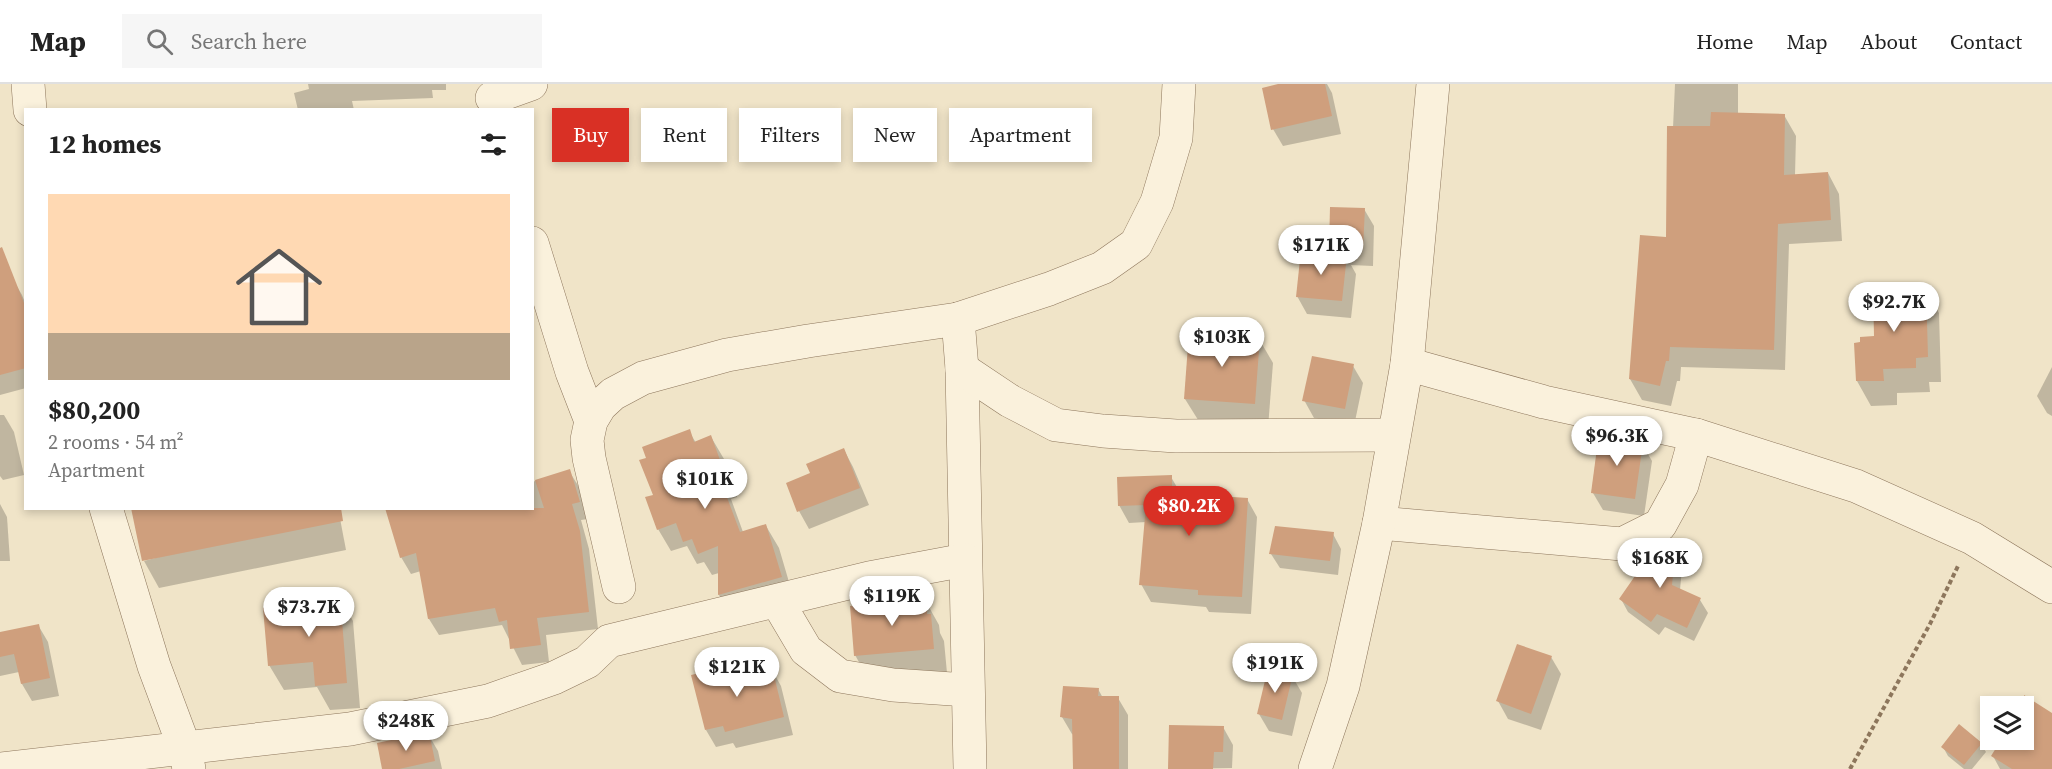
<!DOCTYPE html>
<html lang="en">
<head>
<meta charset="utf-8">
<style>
  body { margin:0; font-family:"Source Serif 4",serif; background:#f6f6f6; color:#222; height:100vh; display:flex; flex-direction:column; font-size:22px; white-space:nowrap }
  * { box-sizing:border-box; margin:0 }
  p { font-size:20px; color:#767676 }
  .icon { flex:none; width:33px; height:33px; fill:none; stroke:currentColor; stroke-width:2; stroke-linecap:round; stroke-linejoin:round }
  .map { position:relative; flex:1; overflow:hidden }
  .drawer { position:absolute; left:24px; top:24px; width:510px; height:402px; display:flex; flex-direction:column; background:#fff; border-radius:0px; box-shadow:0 3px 9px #0003 }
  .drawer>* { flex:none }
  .top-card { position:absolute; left:552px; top:24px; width:570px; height:54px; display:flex; gap:12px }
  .buttons { position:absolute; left:1980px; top:612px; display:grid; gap:12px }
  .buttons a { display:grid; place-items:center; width:54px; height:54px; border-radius:0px; background:#fff; box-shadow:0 3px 9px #0003; font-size:30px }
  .price { position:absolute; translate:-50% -51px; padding:0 14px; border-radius:21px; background:#fff; color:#222; font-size:20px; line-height:39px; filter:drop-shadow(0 2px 3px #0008) }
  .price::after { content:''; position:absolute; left:50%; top:36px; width:18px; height:14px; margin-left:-9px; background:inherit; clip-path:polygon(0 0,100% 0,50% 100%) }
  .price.current { background:#d93025; color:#fff }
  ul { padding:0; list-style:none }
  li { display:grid; align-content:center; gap:12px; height:318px; padding:0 24px }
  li+li { border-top:2px solid #e0e0e0 }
  li span { display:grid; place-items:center; height:186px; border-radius:0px; color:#555 }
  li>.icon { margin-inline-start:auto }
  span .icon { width:108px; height:108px; fill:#fffc; stroke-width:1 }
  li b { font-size:26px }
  h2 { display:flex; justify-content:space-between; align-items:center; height:72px; padding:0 24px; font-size:26px }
  .chip { padding:0 21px; border-radius:0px; background:#fff; box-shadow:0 3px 9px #0003; font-size:21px; line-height:54px }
  .chip.current { background:#d93025; color:#fff }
  header { display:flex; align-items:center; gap:36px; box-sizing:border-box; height:84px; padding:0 30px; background:#fff; border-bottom:2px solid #e0e0e0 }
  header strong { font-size:28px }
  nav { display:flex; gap:33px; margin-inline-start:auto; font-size:21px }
  .search { width:420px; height:54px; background:#f6f6f6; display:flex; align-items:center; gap:15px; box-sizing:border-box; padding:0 21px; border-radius:0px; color:#767676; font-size:22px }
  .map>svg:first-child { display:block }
  .shadow { fill:#0003 }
  .building { fill:#cf9f7d }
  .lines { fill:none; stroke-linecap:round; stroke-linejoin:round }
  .minor-casing { stroke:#8d765c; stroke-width:34 }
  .path { stroke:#8d765c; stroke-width:4; stroke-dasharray:4.5 3; stroke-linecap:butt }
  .minor { stroke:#faf1dc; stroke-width:33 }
</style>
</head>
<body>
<header>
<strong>Map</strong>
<div class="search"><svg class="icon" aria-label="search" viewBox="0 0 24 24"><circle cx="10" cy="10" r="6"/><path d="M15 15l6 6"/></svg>Search here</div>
<nav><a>Home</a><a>Map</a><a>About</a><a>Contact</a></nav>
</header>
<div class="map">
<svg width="2052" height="685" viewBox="0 0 2052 685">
  <rect width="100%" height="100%" fill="#f0e4c8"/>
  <!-- shadow -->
  <g class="shadow">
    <polygon points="308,0 446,0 446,6 432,6 433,14 352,17 354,26 298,26 294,9 309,5"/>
    <polygon points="1285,0 1327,0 1332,9 1341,50 1283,62 1273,45"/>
    <polygon points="1675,0 1738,0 1738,30 1784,31 1796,52 1795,91 1828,89 1839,110 1842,157 1789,160 1785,286 1681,283 1680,297 1677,297 1671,322 1642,316 1630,295 1668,154"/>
    <polygon points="1364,125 1374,142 1373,182 1351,181 1356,190 1351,234 1307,230 1297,212 1335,171 1330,163"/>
    <polygon points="12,194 22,211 26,221 26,304 0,311 0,198"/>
    <polygon points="1925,204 1939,229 1941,298 1929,298 1930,308 1897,309 1897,321 1871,322 1857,297 1856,260 1876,254"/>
    <polygon points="1259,255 1273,279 1268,344 1200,339 1185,315"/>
    <polygon points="1353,282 1363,299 1354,342 1314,334 1304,316"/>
    <polygon points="2052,283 2052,332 2047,329 2037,312"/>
    <polygon points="0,331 4,331 14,348 24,391 3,396 0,392"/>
    <polygon points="689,347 696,359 711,353 724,375 737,413 731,415 743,448 766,442 779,464 794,515 732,533 719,511 719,489 712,491 704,478 697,480 687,462 671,467 658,445 648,375"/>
    <polygon points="1642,360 1652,377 1644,432 1603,426 1593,409"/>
    <polygon points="844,366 853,383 869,421 809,445 799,427 788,400 812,390"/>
    <polygon points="569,387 579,403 588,435 581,436 589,465 598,545 546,551 549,578 522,581 502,541 439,551 429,535 421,487 411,490 401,473 532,424 532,398"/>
    <polygon points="1171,393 1181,410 1247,415 1257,433 1251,530 1209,528 1206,523 1151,518 1141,500 1146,438 1129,439 1119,421"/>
    <polygon points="0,420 7,433 10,477 0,477"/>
    <polygon points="338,424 346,466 159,504 144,477"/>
    <polygon points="1333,450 1341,465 1338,491 1280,484 1271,470"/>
    <polygon points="1675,460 1683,473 1680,506 1700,516 1708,529 1694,557 1665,543 1659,551 1628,528 1621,515"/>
    <polygon points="339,512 353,537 360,624 330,626 317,603 284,606 269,581 307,522"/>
    <polygon points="925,516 939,541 940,549 944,557 947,589 869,596 855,571"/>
    <polygon points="38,541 48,558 59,612 32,617 22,600 19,588 0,592 0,549"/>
    <polygon points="1551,573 1561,590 1541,646 1508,635 1498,617"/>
    <polygon points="730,583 736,593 771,584 781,602 793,651 736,664 733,659 716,663 706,646"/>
    <polygon points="1292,592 1302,609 1292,652 1269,647 1259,630"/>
    <polygon points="1098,605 1103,614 1118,614 1128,631 1128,685 1075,685 1074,651 1072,650 1062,633"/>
    <polygon points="2032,618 2052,630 2052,685 2000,685 1993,672 2003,656 2024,656 2024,631"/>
    <polygon points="1223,643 1233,661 1232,684 1170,685"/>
    <polygon points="428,650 438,667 442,685 384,685"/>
    <polygon points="1981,660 1986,668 1972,685 1964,685 1948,672 1943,663"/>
  </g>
  <!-- building -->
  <g class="building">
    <polygon points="1278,0 1325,0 1332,32 1271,46 1262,4"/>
    <polygon points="1711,28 1785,30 1784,91 1828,88 1831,136 1778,140 1774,266 1670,263 1669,277 1666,277 1660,302 1629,295 1640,151 1666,153 1667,42 1710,42"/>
    <polygon points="1330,123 1365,124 1363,165 1329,164"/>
    <polygon points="2,163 26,224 26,284 0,291 0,164"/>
    <polygon points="1301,166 1347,171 1342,217 1296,213"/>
    <polygon points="1926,203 1928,273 1916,274 1916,284 1883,285 1884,297 1856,297 1854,259 1860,258 1860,253 1874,252 1873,204"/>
    <polygon points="1189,248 1260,253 1255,320 1184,315"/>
    <polygon points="1312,272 1354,280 1345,325 1302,317"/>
    <polygon points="690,345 694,358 711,351 725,390 719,392 740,448 766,440 782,493 718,511 718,462 698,470 692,455 683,458 676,439 657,446 645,413 653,411 639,376 646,374 642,363"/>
    <polygon points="1599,349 1643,359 1635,415 1591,409"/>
    <polygon points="844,364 860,404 797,428 786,399 810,389 806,380"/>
    <polygon points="570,385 580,418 572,420 580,447 589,528 537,534 541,561 510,565 507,536 499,538 495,524 428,535 416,469 400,474 385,424 544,424 535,396"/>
    <polygon points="1172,391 1172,409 1248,414 1242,513 1198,511 1198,506 1139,501 1146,421 1118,422 1117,393"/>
    <polygon points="131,424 341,424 343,437 142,477"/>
    <polygon points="1275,442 1334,448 1330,477 1269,470"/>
    <polygon points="1668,458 1676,458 1672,501 1701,514 1687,544 1657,530 1651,538 1619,515 1644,479 1646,469"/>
    <polygon points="340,511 347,599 315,602 313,578 268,582 263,524 306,520 305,513"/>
    <polygon points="926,514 927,530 931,530 934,565 854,572 850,522"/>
    <polygon points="39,540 50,594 21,600 14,570 0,573 0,548"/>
    <polygon points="1517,560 1552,572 1531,630 1496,617"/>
    <polygon points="731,582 734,592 772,583 784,633 725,648 723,642 705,646 691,591"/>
    <polygon points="1268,584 1293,590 1282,636 1257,630"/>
    <polygon points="1063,602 1099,604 1098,612 1119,612 1119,685 1073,685 1072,635 1060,633"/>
    <polygon points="2024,611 2052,629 2052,685 2012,685 1991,672 2001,656 2024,656"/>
    <polygon points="1959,640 1982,659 1964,681 1941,663"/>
    <polygon points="1169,641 1224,642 1223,668 1214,668 1213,685 1168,685"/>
    <polygon points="429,648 435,677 399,685 382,685 377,659"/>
  </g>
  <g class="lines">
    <defs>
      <g id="minor">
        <polyline points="28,0 30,26"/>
        <polyline points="492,14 531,0"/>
        <polyline points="532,159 572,288 591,337"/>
        <polyline points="958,235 962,285 970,685"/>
        <polyline points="1407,280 1544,318 1696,351 1856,402 1972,454 2052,503"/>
        <polyline points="962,285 1010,317 1056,341 1103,347 1176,352 1394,351"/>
        <polyline points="106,424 154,582 185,665 189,685"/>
        <polyline points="1379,439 1622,460 1660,441 1682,401 1696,351"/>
        <polyline points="619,503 589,374 587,356 591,337 600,322 613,310 643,294 727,271 808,257 958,235 1049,205 1102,184 1136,160 1157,118 1176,54 1179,0"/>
        <polyline points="777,517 806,566 840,592 893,601 967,606"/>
        <polyline points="0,685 350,645 488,617 554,594 587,578 609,557 869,494 965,476"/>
        <polyline points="1315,685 1343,602 1379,439 1407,280 1433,0"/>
      </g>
    </defs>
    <!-- minor casing -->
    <use href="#minor" class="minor-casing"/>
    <!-- path -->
    <polyline class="path" points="1850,685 1930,540 1958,482"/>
    <!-- minor -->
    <use href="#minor" class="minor"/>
  </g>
</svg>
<div class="buttons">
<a><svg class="icon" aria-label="layers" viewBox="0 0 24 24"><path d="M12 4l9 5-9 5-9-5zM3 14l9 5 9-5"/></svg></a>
</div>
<b class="price" style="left:1321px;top:192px">$171K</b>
<b class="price" style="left:1894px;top:249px">$92.7K</b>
<b class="price" style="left:1222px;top:284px">$103K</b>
<b class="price" style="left:1617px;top:383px">$96.3K</b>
<b class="price" style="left:705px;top:426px">$101K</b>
<b class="price current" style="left:1189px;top:453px">$80.2K</b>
<b class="price" style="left:1660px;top:505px">$168K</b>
<b class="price" style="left:892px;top:543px">$119K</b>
<b class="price" style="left:309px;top:554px">$73.7K</b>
<b class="price" style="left:1275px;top:610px">$191K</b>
<b class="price" style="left:737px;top:614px">$121K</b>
<b class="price" style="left:406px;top:668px">$248K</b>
<div class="top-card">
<a class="chip current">Buy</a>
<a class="chip">Rent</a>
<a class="chip">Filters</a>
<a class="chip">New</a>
<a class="chip">Apartment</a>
</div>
<section class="drawer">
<h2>12 homes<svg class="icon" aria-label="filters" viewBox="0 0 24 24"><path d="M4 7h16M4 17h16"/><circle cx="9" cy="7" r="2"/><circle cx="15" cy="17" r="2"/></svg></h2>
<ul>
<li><span style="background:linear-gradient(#ffd9b3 75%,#b9a48a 0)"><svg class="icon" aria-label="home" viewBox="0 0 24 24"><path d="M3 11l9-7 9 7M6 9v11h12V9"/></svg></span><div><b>$80,200</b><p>2 rooms · 54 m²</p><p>Apartment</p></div></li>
</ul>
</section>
</div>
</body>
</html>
